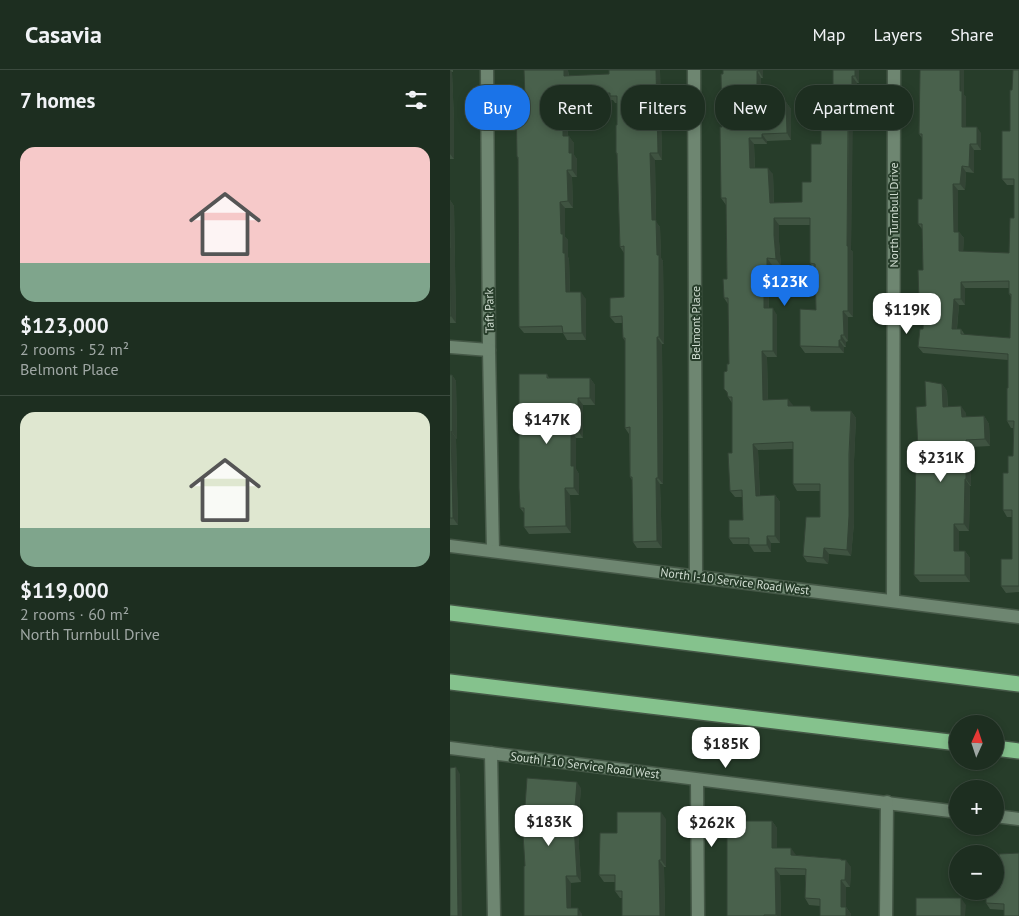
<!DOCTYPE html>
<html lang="en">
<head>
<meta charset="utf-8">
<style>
  body { margin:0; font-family:"PT Sans",sans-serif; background:#253629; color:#f1f3f6; height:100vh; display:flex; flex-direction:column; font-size:19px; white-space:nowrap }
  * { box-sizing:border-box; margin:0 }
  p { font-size:16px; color:#a0a8a5 }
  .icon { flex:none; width:28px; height:28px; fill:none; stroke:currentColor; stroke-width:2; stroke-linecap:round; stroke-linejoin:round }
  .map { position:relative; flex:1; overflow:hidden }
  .sheet { display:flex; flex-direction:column; background:#1d2e20; width:450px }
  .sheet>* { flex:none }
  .hud { position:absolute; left:15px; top:15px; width:475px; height:45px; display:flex; gap:10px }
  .needle { width:32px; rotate:3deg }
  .fabs { position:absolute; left:499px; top:645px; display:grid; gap:10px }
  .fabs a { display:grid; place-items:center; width:55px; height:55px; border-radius:50%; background:#1d2e20; box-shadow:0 2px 8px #0003,0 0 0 1px #3b4a3e; font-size:25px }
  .price { position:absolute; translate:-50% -42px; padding:0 11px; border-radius:10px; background:#fff; color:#222; font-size:16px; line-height:32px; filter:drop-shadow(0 1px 2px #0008) }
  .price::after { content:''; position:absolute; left:50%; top:30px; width:15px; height:11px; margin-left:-8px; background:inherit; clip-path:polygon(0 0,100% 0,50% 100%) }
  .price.selected { background:#1a73e8; color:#fff }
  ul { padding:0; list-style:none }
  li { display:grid; align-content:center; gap:10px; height:265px; padding:0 20px }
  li+li { border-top:1px solid #3b4a3e }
  li span { display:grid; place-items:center; height:155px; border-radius:15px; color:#555 }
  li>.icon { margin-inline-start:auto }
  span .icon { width:90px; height:90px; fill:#fffc; stroke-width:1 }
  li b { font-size:21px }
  h2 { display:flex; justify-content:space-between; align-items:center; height:60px; padding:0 20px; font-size:21px }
  .pill { padding:0 18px; border-radius:20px; background:#1d2e20; box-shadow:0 2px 8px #0003,0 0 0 1px #3b4a3e; font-size:18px; line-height:45px }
  .pill.selected { background:#1a73e8; color:#fff }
  header { display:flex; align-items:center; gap:30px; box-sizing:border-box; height:70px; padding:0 25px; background:#1d2e20; border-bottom:1px solid #3b4a3e }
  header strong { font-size:24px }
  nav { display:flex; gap:28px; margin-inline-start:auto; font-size:18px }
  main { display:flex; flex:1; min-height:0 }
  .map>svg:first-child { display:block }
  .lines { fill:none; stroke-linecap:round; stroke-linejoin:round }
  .minor-casing { stroke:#455847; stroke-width:15 }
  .highway-casing { stroke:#455847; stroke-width:18 }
  .minor { stroke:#6e8671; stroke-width:12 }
  .highway { stroke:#85c28d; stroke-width:15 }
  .wall { fill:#3f5341; fill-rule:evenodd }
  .shaded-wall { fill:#334435 }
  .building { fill:#49614c; stroke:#334435; fill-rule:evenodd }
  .labels { text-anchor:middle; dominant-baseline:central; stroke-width:4; stroke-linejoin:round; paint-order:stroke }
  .street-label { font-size:12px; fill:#d0ddd1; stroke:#273d2a }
</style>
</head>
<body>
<header>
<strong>Casavia</strong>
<nav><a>Map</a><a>Layers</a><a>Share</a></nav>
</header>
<main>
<section class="sheet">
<h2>7 homes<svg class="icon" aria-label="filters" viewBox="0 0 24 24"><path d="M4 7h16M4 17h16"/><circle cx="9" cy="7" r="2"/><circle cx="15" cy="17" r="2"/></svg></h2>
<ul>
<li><span style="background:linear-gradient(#f6c9c9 75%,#7fa58c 0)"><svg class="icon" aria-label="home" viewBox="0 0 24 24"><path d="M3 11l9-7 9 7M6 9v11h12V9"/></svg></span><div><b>$123,000</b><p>2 rooms · 52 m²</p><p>Belmont Place</p></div></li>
<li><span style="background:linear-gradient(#dfe7d0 75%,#7fa58c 0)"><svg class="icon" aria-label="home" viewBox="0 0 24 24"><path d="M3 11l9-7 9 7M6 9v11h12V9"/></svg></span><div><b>$119,000</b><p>2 rooms · 60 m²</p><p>North Turnbull Drive</p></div></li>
</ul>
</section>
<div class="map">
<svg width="569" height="846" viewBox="0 0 569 846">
  <rect width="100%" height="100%" fill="#273d2a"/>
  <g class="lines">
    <defs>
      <g id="minor">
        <polyline points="37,0 39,280 43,481"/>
        <polyline points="244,0 246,506"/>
        <polyline points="0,277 39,280"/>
        <polyline points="0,476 569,547"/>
        <polyline points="443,530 444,0"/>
        <polyline points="0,678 508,742"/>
        <polyline points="41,683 44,846"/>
        <polyline points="247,710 248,846"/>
        <polyline points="545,746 569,749"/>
        <polyline points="436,846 437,732"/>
      </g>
      <g id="highway">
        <polyline points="0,543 569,614"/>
        <polyline points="0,612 508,673"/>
        <polyline points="545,678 569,681"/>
      </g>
    </defs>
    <!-- minor casing -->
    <use href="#minor" class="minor-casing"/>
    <!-- highway casing -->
    <use href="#highway" class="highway-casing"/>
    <!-- minor -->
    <use href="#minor" class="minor"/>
    <!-- highway -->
    <use href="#highway" class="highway"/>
  </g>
  <!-- wall -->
  <g class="wall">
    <polygon points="0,0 3,0 3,2 2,2 4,51 4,89 0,89"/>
    <polygon points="118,0 119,6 159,4 210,0 212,90 205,90 206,152 210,157 211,188 213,191 214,274 212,274 213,414 210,414 212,478 187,478 183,472 182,410 180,407 179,364 175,358 175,271 173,268 173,253 165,253 160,247 174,227 174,183 170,177 167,85 166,83 167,55 167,33 165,33 163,30 117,31 118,66 124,73 124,85 127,89 127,107 122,107 123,138 115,138 115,167 118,170 118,187 119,189 120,222 136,229 136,270 117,270 113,263 74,263 69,257 68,89 67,87 75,29"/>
    <polygon points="313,0 313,8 311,8 311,33 336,32 341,39 341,70 317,71 317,74 304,74 305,98 323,104 324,133 352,132 361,112 383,19 409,0 409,13 407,13 407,52 403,52 402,66 401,180 403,182 403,247 398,247 398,271 396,272 396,277 394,277 394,283 355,283 350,276 366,240 365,200 360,193 360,155 329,155 329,171 331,196 322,195 322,210 318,210 319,238 327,245 327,287 317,287 318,330 364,341 401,341 406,348 404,391 404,453 401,486 379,484 378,494 357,492 353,486 370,447 370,421 347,421 343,414 343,379 308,380 310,426 325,425 330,432 330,473 321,473 321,482 304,482 299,474 283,474 279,468 293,450 292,427 285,427 280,421 282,383 282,333 278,327 278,324 274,319 279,294 278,234 274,228 277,209 276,135 271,128 272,57 273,4"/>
    <path d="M569 0V522L556 523 551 516 562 489V447H557L553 440 558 403 563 386V358H561L557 351 558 318V290L473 283 468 277 473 259 475 237H473L469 231 473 200 472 159 468 154 472 129V68L469 64 514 25 516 27V57L531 63V80H524V103L516 102 515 120H508V162H509L514 168 513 181 559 183 564 148V115H557L552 109 560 61 562 20ZM515 218H559V224L561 227 560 268 515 265 511 259H507L509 235H515Z"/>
    <polygon points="0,130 4,136 6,253 0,253"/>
    <polygon points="97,304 99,308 140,308 145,315 145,335 133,335 133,368 126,368 126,399 129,404 129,425 120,425 121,463 79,464 74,457 74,443 70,438"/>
    <polygon points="0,305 2,305 6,311 7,369 6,368 8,455 0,455"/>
    <polygon points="492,314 497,321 498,337 516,343 516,347 534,346 539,354 540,376 521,377 521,416 520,416 519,461 509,461 509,481 515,481 520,488 520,512 470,512 464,505 468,379 476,336"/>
    <polygon points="131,718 129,743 127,743 131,812 121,813 121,838 132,844 132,846 74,846 75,796"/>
    <polygon points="216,749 216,797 214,797 215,846 172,846 172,828 170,828 165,821 165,812 154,812 149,805"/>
    <polygon points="322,751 327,758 327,778 346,785 391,789 401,797 400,817 396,817 396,837 401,844 401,846 370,846 370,836 359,835 355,828 355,805 330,805 331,846 278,846"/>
    <polygon points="569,783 554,840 540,839 536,833 550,818"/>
  </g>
  <!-- shaded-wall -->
  <g class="shaded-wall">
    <polygon points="0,0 2,2 4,51 4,89 0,84"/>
    <polygon points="114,0 118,0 119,13 114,6"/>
    <polygon points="206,0 210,0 212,90 208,83"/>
    <polygon points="309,0 313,0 313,8 309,1"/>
    <polygon points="405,0 409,0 409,13 405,6"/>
    <polygon points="510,0 514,0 514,25 516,27 516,64 512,57"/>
    <polygon points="307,1 311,8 312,39 307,33"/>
    <polygon points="402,6 407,13 407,52 402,45"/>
    <polygon points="113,25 117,31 118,73 113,66"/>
    <polygon points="336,32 341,39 341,70 337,63"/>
    <polygon points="399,45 403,52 401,180 403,182 403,247 398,241 397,176"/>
    <polygon points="527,57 531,63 531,80 527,74"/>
    <polygon points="312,64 317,71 317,74 312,68"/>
    <polygon points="119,66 124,73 124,85 127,89 127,107 122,100 119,83"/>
    <polygon points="299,68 304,74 305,105 300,98"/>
    <polygon points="520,74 524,80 524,103 519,97"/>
    <polygon points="200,83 205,90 206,152 210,157 211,188 213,191 214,274 209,267 207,185 202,150"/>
    <polygon points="512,96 516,102 515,120 510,114"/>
    <polygon points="318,98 323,104 324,139 320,133"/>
    <polygon points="117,100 122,107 123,138 118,131"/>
    <polygon points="503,114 508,120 508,168 504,162"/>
    <polygon points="0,130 4,136 6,253 1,246"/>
    <polygon points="110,132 115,138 115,167 118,170 118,187 119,189 120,229 116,222 111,164"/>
    <polygon points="324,148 329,155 329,171 331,196 326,189 324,165"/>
    <polygon points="509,162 514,168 513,187 509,181"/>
    <polygon points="317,188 322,195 322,210 317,203"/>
    <polygon points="314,203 318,210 319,245 314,238"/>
    <polygon points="511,212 515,218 515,235 511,229"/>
    <polygon points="131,222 136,229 136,270 132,263"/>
    <polygon points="504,229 509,235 506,265 502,259"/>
    <polygon points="323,238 327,245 327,287 323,281"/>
    <polygon points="393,241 398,247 398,271 394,265"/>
    <polygon points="391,265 396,272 396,277 391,270"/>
    <polygon points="207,267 212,274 213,414 208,408"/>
    <polygon points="389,270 394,277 394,283 389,277"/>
    <polygon points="312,281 317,287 318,337 313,330"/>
    <polygon points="2,305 6,311 7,369 2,362"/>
    <polygon points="140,308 145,315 145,335 140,328"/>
    <polygon points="492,314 497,321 498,344 493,337"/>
    <polygon points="128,328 133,335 133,368 128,361"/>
    <polygon points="338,329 343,335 343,343 338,336"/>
    <polygon points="511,336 516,343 517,354 512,347"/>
    <polygon points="401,341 406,348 404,391 404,453 401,486 397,480"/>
    <polygon points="534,346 539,354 540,376 535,369"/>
    <polygon points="121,360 126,368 126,399 129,404 129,425 124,418 121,396"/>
    <polygon points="1,361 6,368 8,455 3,448"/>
    <polygon points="516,370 521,377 521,416 516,409"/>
    <polygon points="303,374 308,380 310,432 306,426"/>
    <polygon points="206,408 210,414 212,478 207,471"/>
    <polygon points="515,409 520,416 519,461 514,454"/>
    <polygon points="115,418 120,425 121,463 116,456"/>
    <polygon points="325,425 330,432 330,473 325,466"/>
    <polygon points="504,454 509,461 509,488 504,481"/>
    <polygon points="317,466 321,473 321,482 317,475"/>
    <polygon points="374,478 379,484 378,494 373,488"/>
    <polygon points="515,481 520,488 520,512 515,505"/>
    <polygon points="6,697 10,704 12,846 8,846"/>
    <polygon points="127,712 131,718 129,743 125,737"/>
    <polygon points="123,737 127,743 131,812 127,806"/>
    <polygon points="211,742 216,749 216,797 211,790"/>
    <polygon points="322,751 327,758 327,785 322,778"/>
    <polygon points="341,778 346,785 341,785"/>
    <polygon points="391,789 396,795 396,790 401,797 400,817 395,810"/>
    <polygon points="209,790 214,797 215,846 210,846"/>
    <polygon points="325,798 330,805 331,846 327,846 326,845"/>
    <polygon points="116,806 121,813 121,844 117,838"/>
    <polygon points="391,810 396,817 396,844 391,837"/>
    <polygon points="511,828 516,835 515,846 511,846"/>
    <polygon points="396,837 401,844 401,846 396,846"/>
    <polygon points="128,838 132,844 132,846 128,846"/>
  </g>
  <!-- building -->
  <g class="building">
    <polygon points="74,0 114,0 114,6 159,4 159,0 206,0 208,83 200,83 202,150 206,150 207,185 209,185 209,267 207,267 208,408 206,408 207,471 183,472 182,407 180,407 180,357 175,358 175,268 173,268 172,246 160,247 160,228 174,227 174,176 170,177 167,83 166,83 166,55 167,55 167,26 160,26 160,23 113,25 113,66 119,66 119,83 122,83 122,100 117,100 118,131 110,132 111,164 113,164 113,183 115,183 116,222 131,222 132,263 113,263 112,256 69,257 68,87 67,87 66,29 75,29"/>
    <polygon points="273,0 309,0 309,1 307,1 307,33 336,32 337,63 312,64 312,68 299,68 300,98 318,98 320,133 352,132 352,112 361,112 361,74 371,74 371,19 383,19 383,0 405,0 405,6 402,6 402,45 399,45 398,60 397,176 398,176 398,241 393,241 394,265 391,265 391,270 389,270 389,277 350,276 350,239 366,240 365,194 360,193 360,148 324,148 324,165 326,189 317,188 317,203 314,203 314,238 323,238 323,281 312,281 313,330 338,329 338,336 360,336 361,341 401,341 399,384 399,446 397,480 374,478 373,488 353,486 356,447 370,447 370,414 343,414 343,372 303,374 306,426 325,425 325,466 317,466 317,475 299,475 299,468 279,468 279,450 293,450 292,420 280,421 278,383 282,383 282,327 278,327 277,322 274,319 274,302 277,301 277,294 279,294 278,228 274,228 273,209 277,209 276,128 271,128 270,57 272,57 271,4 273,4"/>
    <path d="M470 0H510V21H512V57H527V74H520L519 97 512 96 510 114H503L504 162H509V181L559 183 560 148H564V109H552V61H560V20H562L563 0H569V516H551V489H562V440H553V403H558V386H563L564 351H557V318H558V284L468 277 470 259H473L475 231H469L468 200H473L472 154H468V129H472V64H469ZM559 211V224H561L560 268 511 264V259H502L504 229H511V212Z"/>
    <polygon points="0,178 1,246 0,246"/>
    <polygon points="69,304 97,304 97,308 140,308 140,328 128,328 128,361 121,360 121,396 124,396 124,418 115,418 116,456 74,457 74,438 70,438 69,418"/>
    <polygon points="0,305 2,305 2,362 1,361 3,448 0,448"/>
    <polygon points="475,311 492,314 493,337 511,336 512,347 534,346 535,369 516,370 516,409 515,409 514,454 504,454 504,481 515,481 515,505 464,505 466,379 468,379 466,337 476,336"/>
    <polygon points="6,697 8,846 0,846 0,698"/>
    <polygon points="77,708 127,712 125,737 123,737 127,806 116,806 117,838 128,838 128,846 74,846 74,796 75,796 73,764"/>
    <polygon points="167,742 211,742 211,790 209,790 210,846 172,846 172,821 165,821 165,805 149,805 150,763 167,763"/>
    <polygon points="277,751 322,751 322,778 341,778 341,785 391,789 391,790 396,790 395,810 391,810 391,837 396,837 396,846 370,846 370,829 355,828 356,799 325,798 326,845 314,845 314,846 277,846"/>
    <polygon points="569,783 569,846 554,846 554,834 536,833 536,821 545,821 545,818 550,818 549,784"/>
    <rect x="466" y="828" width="45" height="18"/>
  </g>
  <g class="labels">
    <!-- street labels -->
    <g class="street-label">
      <text transform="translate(443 145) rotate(-90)">North Turnbull Drive</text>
      <text transform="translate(39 241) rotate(-91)">Taft Park</text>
      <text transform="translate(245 253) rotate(-90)">Belmont Place</text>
      <text transform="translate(285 511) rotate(7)">North I-10 Service Road West</text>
      <text transform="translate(135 695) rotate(7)">South I-10 Service Road West</text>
    </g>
  </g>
</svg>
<div class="fabs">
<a><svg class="needle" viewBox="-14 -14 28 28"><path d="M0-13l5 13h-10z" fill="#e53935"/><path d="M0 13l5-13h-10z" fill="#a0a8a5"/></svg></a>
<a>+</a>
<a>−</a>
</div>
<b class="price selected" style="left:335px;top:237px">$123K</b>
<b class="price" style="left:457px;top:265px">$119K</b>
<b class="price" style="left:97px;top:375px">$147K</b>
<b class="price" style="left:491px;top:413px">$231K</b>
<b class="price" style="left:276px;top:699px">$185K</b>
<b class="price" style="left:99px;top:777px">$183K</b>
<b class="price" style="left:262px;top:778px">$262K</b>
<div class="hud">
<a class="pill selected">Buy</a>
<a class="pill">Rent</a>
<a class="pill">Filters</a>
<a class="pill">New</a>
<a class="pill">Apartment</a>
</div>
</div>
</main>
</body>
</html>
